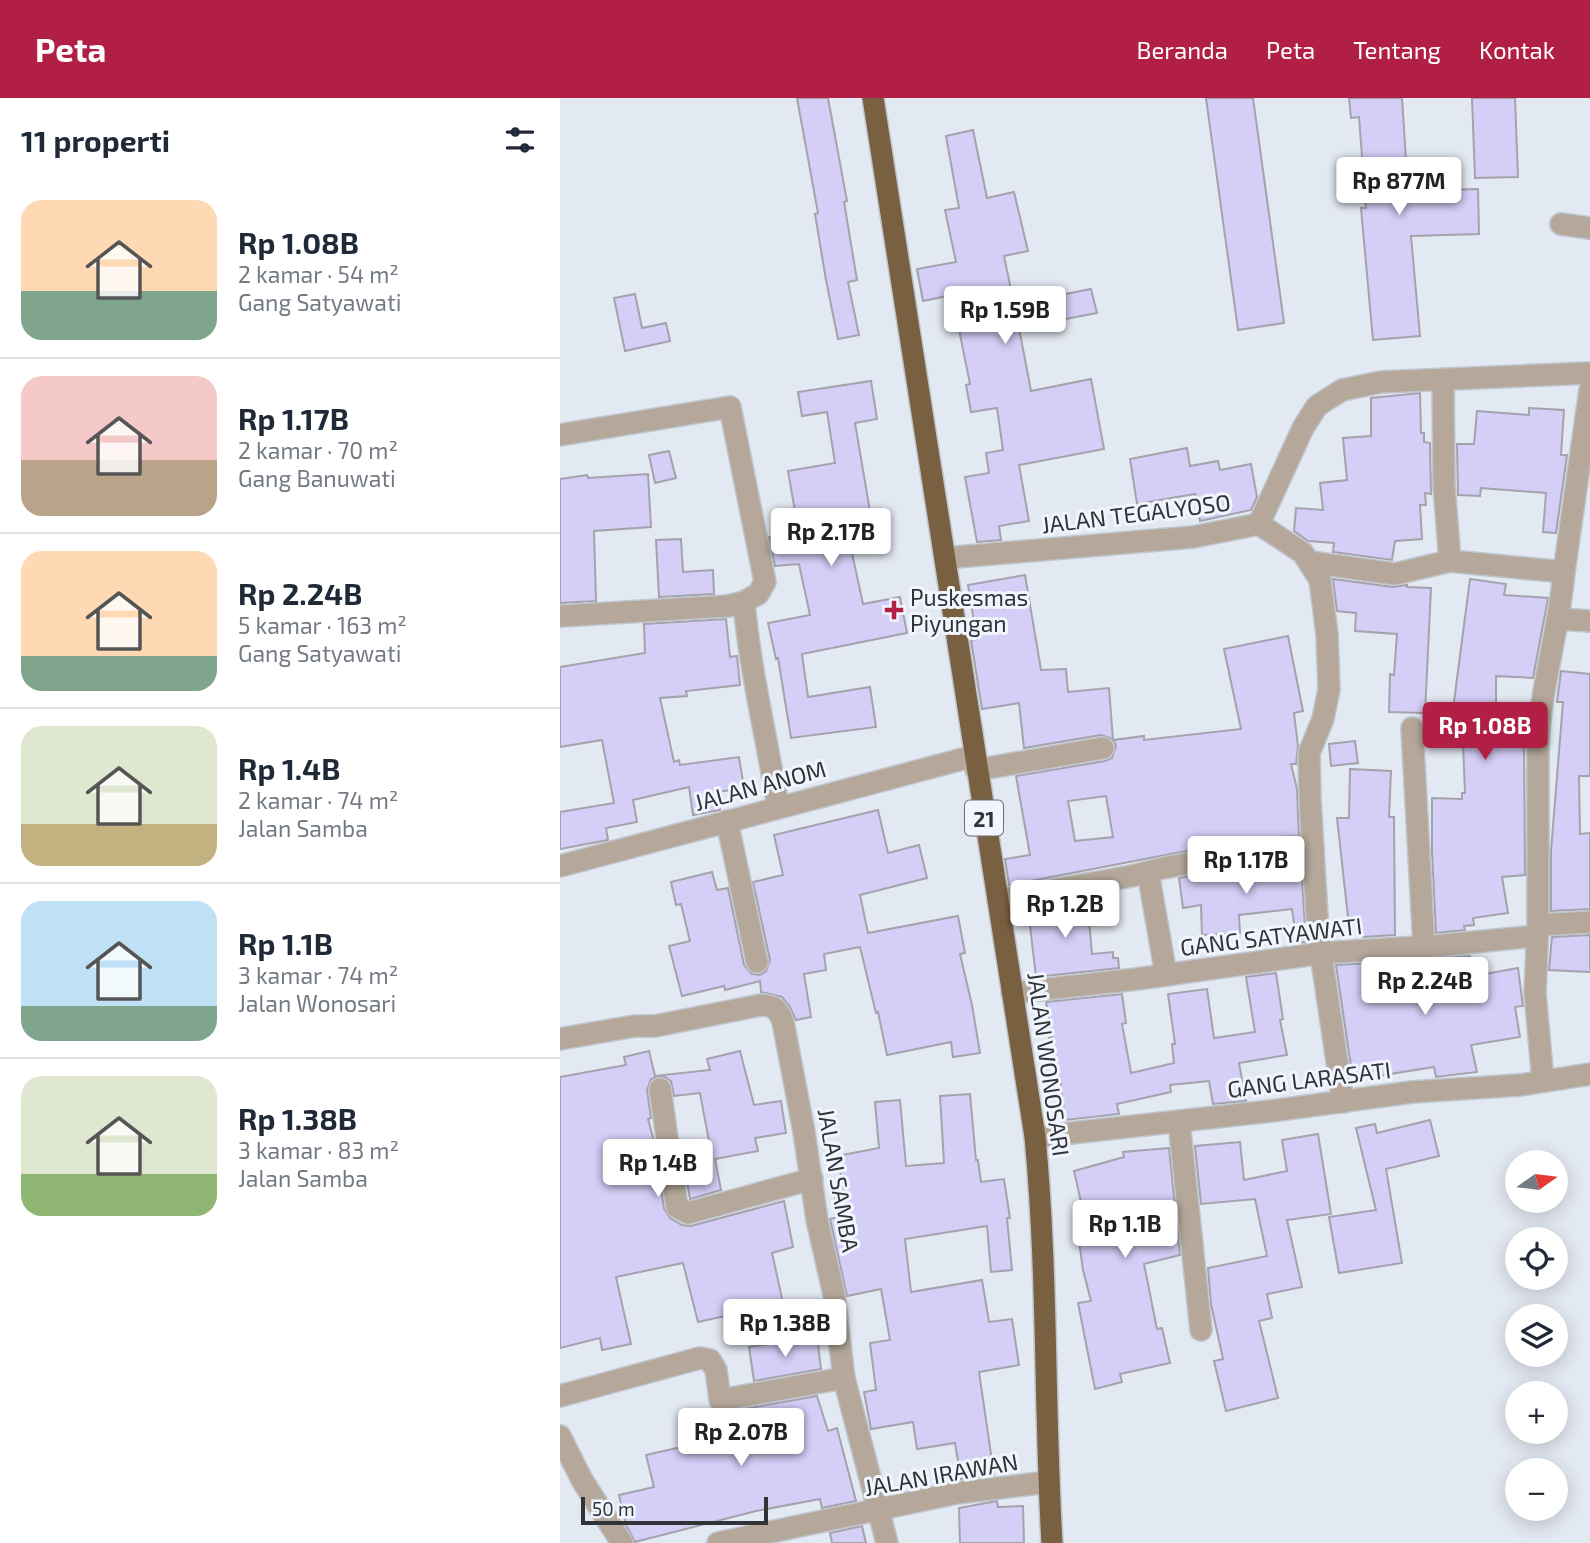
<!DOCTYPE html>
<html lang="id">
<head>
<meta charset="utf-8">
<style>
  body { margin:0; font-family:"Exo 2",sans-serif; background:#f6f6f7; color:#1f2937; height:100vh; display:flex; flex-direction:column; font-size:26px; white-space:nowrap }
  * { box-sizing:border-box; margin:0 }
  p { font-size:23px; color:#747a83 }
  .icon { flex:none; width:38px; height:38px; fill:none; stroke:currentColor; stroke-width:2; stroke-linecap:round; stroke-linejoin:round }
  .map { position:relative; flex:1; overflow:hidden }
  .panel { display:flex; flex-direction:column; background:#fff; width:560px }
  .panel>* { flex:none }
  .needle { width:46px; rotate:76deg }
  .tools { position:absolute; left:945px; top:1052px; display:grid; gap:14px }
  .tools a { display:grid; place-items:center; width:63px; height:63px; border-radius:50%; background:#fff; box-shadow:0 4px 18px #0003; font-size:35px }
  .scale { position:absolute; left:21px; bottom:18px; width:187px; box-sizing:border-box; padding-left:7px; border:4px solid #313437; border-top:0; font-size:19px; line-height:24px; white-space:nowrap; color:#313437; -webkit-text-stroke:5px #f1f6fe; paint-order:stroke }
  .price { position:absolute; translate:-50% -60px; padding:0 16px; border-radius:7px; background:#fff; color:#222; font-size:23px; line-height:46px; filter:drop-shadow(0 2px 4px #0008) }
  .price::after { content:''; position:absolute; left:50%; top:42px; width:21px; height:16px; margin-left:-10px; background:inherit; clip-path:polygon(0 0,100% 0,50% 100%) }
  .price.active { background:#b11f45; color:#fff }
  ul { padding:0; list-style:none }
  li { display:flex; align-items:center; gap:21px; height:175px; padding:0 21px }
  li+li { border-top:2px solid #e0e1e3 }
  li span { display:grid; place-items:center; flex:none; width:196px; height:140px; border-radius:21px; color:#555 }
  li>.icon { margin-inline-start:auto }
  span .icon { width:84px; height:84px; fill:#fffc; stroke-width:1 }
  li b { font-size:30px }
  h2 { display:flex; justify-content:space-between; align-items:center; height:84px; padding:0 21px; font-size:30px }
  header { display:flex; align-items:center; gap:42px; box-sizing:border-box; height:98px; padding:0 35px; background:#b11f45; color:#fff }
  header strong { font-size:33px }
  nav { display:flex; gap:38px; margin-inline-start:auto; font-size:24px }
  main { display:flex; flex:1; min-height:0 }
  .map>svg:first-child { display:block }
  .building { fill:#d5cef7; stroke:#a4a2ac; stroke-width:2; fill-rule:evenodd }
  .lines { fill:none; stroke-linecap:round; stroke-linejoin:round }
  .street-casing { stroke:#bfc5cd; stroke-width:24 }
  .highway-casing { stroke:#bfc5cd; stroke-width:24 }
  .street { stroke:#b5a89a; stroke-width:21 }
  .highway { stroke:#796040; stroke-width:21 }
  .poi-dot { fill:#b11f45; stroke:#f1f6fe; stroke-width:2.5 }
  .labels { text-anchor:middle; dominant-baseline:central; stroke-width:6; stroke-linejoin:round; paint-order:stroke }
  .shield { fill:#f1f6fe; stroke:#6b6e73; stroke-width:2 }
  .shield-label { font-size:21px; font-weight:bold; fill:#313437 }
  .street-label { font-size:23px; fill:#313437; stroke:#f1f6fe }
  .poi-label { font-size:23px; fill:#313437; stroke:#f1f6fe; text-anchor:start }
</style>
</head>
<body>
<header>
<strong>Peta</strong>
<nav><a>Beranda</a><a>Peta</a><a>Tentang</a><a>Kontak</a></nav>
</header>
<main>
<section class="panel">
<h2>11 properti<svg class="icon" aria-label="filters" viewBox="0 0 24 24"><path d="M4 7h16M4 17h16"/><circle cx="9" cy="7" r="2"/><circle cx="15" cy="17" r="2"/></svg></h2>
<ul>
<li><span style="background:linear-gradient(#ffd9b3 65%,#7fa58c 0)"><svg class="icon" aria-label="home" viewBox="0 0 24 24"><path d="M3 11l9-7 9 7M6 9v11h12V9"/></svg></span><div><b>Rp 1.08B</b><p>2 kamar · 54 m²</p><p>Gang Satyawati</p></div></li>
<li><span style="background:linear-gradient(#f6c9c9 60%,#b9a48a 0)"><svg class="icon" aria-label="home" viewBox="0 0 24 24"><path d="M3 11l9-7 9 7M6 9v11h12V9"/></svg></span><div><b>Rp 1.17B</b><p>2 kamar · 70 m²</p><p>Gang Banuwati</p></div></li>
<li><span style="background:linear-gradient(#ffd9b3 75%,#7fa58c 0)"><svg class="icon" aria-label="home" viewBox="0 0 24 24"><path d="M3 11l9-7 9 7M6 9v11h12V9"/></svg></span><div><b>Rp 2.24B</b><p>5 kamar · 163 m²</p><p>Gang Satyawati</p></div></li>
<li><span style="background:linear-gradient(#dfe7d0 70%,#c2b280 0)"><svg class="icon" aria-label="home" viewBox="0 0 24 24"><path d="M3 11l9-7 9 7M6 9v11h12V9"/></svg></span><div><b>Rp 1.4B</b><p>2 kamar · 74 m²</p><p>Jalan Samba</p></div></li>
<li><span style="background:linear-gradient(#bfe0f5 75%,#7fa58c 0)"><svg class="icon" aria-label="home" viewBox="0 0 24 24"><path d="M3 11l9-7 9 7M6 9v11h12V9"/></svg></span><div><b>Rp 1.1B</b><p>3 kamar · 74 m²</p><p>Jalan Wonosari</p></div></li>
<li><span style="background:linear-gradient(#dfe7d0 70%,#8fb573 0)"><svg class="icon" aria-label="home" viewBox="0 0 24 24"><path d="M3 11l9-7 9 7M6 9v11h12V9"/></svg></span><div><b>Rp 1.38B</b><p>3 kamar · 83 m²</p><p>Jalan Samba</p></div></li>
</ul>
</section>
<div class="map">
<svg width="1030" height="1445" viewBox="0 0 1030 1445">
  <rect width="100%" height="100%" fill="#e3e9f2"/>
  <!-- building -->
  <g class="building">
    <polygon points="237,0 268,0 287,103 284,104 297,182 288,184 299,237 278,241 266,182 255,116 258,115"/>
    <polygon points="646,0 693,0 724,225 678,232"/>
    <polygon points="789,0 842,0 848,93 918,91 919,136 851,138 860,238 813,242 801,110 806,110 799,19 791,20"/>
    <polygon points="912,0 955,0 958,79 915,80"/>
    <polygon points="413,32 427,100 454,94 468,153 444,158 454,206 531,191 537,215 459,230 471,293 531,281 544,351 459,367 469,423 439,428 441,442 417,444 405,379 429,375 426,355 443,352 437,310 411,314 406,287 410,286 392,197 363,203 357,171 396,164 385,112 399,110 386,38"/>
    <polygon points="75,196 82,230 106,225 110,243 65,253 54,200"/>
    <polygon points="311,283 317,321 295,325 312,425 318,424 323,449 292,455 303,506 340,499 347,535 242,556 248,599 310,589 316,629 231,640 218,560 216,561 208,525 250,517 239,466 215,468 209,439 239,436 228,373 275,365 267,314 242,318 238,294"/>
    <polygon points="860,295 861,335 864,335 864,344 870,345 871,396 865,395 866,407 860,407 862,441 835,443 832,462 773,454 774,445 748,443 734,433 736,410 763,412 760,385 787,382 783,340 811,338 811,300"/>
    <polygon points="969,310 1004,312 1001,357 1007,357 996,435 983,434 986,395 921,390 920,398 898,397 897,346 914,346 917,313 969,317"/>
    <polygon points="627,350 630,368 658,363 660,372 691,366 697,399 691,412 640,423 635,396 577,406 570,361"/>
    <polygon points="109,353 116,380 95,385 89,357"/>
    <polygon points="88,376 91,429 34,433 36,503 0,505 0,381 27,377 28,380"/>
    <polygon points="121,441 123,474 153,472 154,496 99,499 96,442"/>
    <path d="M465 477 481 572 506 571 508 594 549 590 553 642 584 638V642L681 631 664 551 728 538 743 613 734 615 738 648 736 666H731L737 691 739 738 694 740 449 787 445 761 470 757 456 678 545 663 552 660 556 648 553 641 541 637 464 650 459 605 422 611 411 542 417 541 408 487ZM546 698 553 739 515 743 508 703Z"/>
    <polygon points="773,481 833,489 847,487 847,489 871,490 865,615 829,614 830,576 834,577 837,536 795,533 796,515 777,513"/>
    <polygon points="910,481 946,486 944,497 988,500 973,580 936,578 936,639 964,638 965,777 942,779 948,815 913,820 914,827 904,828 905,832 876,835 872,754 872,700 902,701 902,695 905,695 902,619 892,619"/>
    <polygon points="166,521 170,559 177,558 180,587 126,593 127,598 100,600 114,664 119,662 120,667 179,659 184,690 158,694 160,712 133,717 129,689 73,702 77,724 46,730 48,742 0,751 0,714 54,705 42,642 0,649 0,569 85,555 84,526"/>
    <polygon points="1001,573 1030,576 1030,678 1019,678 1020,736 1030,735 1030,811 991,813 991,753 1003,604 997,604"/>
    <polygon points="795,643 798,665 771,668 769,646"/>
    <polygon points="790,671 831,673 829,719 834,719 835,837 803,839 801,819 788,819 777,720 789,720"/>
    <polygon points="318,712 328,755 359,747 367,780 300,797 308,835 398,818 405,855 400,856 412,907 420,955 393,959 391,944 327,957 318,914 316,915 300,849 264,856 266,872 244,876 251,919 236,922 230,909 222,899 201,894 200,883 165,892 164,888 122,898 109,848 130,843 121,806 116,807 111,784 152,774 157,792 168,790 184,867 192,876 200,877 206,873 210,862 193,784 223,777 214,737"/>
    <polygon points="741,765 746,844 737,845 732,811 679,817 680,835 642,837 641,807 623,810 619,780 697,766"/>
    <polygon points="527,799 532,856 553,854 553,860 558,860 559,870 476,879 468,810"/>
    <polygon points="1030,837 1030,874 989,872 992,839"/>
    <polygon points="910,858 914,878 958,870 963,908 955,909 960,939 911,947 917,974 876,979 874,969 793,982 776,867 835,864 835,887 871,887 871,861"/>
    <polygon points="716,875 723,921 720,922 727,957 679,965 686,1003 653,1006 649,983 610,987 611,994 557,1006 559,1016 505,1022 500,979 496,980 489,940 492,939 486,904 562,896 566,925 562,926 571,975 614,965 612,946 615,946 608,896 647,891 654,940 695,934 686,879"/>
    <polygon points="89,953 95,978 150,972 147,961 180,953 194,1007 221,1003 226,1035 195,1040 198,1053 155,1061 161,1092 130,1101 123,1059 151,1054 140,995 114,998 111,983 105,979 99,978 91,981 87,992 91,1020 88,1021 95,1047 104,1111 110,1120 122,1127 131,1128 224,1103 233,1149 212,1155 223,1205 138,1224 123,1165 56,1179 71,1246 42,1252 40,1240 0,1250 0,979 66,967 64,959"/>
    <polygon points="410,996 416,1062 418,1062 421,1084 444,1081 450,1120 447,1120 452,1172 431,1174 427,1128 345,1141 351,1194 422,1182 429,1224 452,1221 459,1267 419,1274 434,1377 401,1381 395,1345 357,1351 353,1324 311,1331 304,1294 316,1292 310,1245 330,1242 321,1191 287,1198 270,1121 279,1119 275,1100 285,1098 277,1058 319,1050 315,1004 340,1002 346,1068 384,1065 380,998"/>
    <polygon points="870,1022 879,1058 826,1071 842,1165 779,1175 769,1119 816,1112 796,1030 815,1026 817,1035"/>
    <polygon points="758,1036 771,1116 727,1122 742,1189 707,1196 712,1220 699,1223 718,1300 666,1313 654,1263 663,1261 651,1206 648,1170 707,1158 695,1101 641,1106 635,1048 680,1044 684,1082 727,1073 722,1042"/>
    <polygon points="609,1050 620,1157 584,1166 597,1231 602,1230 610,1265 560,1276 562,1284 535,1291 518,1205 531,1203 523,1172 517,1128 526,1126 514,1073 564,1059 563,1054"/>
    <polygon points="257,1239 261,1271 194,1283 189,1249"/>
    <polygon points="257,1298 268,1333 277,1330 296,1403 262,1410 260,1401 196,1413 75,1444 66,1427 59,1397 94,1389 86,1357 126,1348 120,1317 150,1311 162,1315"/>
    <polygon points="437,1403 438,1409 463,1408 464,1445 400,1445 399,1410"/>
    <polygon points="302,1428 306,1445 272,1445 270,1435"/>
  </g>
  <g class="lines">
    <defs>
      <g id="street">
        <polyline points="1001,126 1030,130"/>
        <polyline points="883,281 884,388 890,463"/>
        <path d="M0 337 170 309 205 484 198 496 184 504C190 573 207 641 218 709"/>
        <polyline points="699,426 743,455 760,482 767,536 769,591 763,621 749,655 750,701 758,836 783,1004"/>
        <polyline points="385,460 633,439 699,426 743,330 757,308 782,292 821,284 1030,275"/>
        <polyline points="750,464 835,476 890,463 1004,474 1030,292"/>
        <polyline points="0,518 168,508 184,504"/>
        <polyline points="998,521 1030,523"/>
        <polyline points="852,630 864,849"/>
        <polyline points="416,672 543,650"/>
        <polyline points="167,723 197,864"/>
        <polyline points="0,768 414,658"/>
        <polyline points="588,774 606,877"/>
        <polyline points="438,802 572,778 603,770 696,753 753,751"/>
        <polyline points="978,827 1030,824"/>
        <polyline points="452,895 577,881 762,855 874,848 977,838"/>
        <path d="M0 941 75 928H95L201 907C215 908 218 911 223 924L244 1034 257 1122 274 1197 284 1280 327 1445"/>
        <path d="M983 983 975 895 978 827V649C980 590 999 533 1004 474"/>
        <polyline points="100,991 117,1109 128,1115 252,1081"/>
        <polyline points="619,1024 641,1232"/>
        <polyline points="475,1039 711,1013 852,994 960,987 1030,976"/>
        <polyline points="0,1298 140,1260 150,1262 156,1272 160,1302 284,1280"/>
        <polyline points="0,1338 22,1382 62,1445"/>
        <polyline points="158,1445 397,1395 489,1384"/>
      </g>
      <path id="highway" d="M313 0 475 1039C488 1174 484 1310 492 1445"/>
    </defs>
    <!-- street casing -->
    <use href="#street" class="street-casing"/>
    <!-- highway casing -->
    <use href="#highway" class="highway-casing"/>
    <!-- street -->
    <use href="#street" class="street"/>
    <!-- highway -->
    <use href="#highway" class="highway"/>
  </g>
  <!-- markers -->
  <path class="poi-dot" d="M330.5 501.5h7v7h7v7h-7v7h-7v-7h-7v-7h7z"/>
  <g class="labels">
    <!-- shield labels -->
    <rect class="shield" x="405" y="702.5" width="38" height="35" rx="5"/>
    <g class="shield-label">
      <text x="424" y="720">21</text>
    </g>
    <!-- street labels -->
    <g class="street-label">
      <text transform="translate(576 415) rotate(-7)">JALAN TEGALYOSO</text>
      <text transform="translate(200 687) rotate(-15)">JALAN ANOM</text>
      <text transform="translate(711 838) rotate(-7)">GANG SATYAWATI</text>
      <text transform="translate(489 966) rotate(82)">JALAN WONOSARI</text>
      <text transform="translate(749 981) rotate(-7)">GANG LARASATI</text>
      <text transform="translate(279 1082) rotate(80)">JALAN SAMBA</text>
      <text transform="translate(381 1376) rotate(-10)">JALAN IRAWAN</text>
    </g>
    <!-- poi labels -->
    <g class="poi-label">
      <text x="350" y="499">Puskesmas<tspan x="350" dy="26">Piyungan</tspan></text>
    </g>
  </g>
</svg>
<div class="tools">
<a><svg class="needle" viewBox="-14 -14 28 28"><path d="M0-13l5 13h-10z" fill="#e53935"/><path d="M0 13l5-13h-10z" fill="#747a83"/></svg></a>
<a><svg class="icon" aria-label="locate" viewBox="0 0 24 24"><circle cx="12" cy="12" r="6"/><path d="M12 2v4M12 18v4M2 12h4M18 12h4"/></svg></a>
<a><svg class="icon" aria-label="layers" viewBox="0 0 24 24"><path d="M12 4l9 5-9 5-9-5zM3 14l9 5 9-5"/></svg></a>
<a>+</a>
<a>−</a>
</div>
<div class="scale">50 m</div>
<b class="price" style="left:839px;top:119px">Rp 877M</b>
<b class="price" style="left:445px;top:248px">Rp 1.59B</b>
<b class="price" style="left:271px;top:470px">Rp 2.17B</b>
<b class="price active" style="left:925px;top:664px">Rp 1.08B</b>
<b class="price" style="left:686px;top:798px">Rp 1.17B</b>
<b class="price" style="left:505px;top:842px">Rp 1.2B</b>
<b class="price" style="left:865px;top:919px">Rp 2.24B</b>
<b class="price" style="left:98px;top:1101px">Rp 1.4B</b>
<b class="price" style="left:565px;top:1162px">Rp 1.1B</b>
<b class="price" style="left:225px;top:1261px">Rp 1.38B</b>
<b class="price" style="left:181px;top:1370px">Rp 2.07B</b>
</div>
</main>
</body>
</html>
